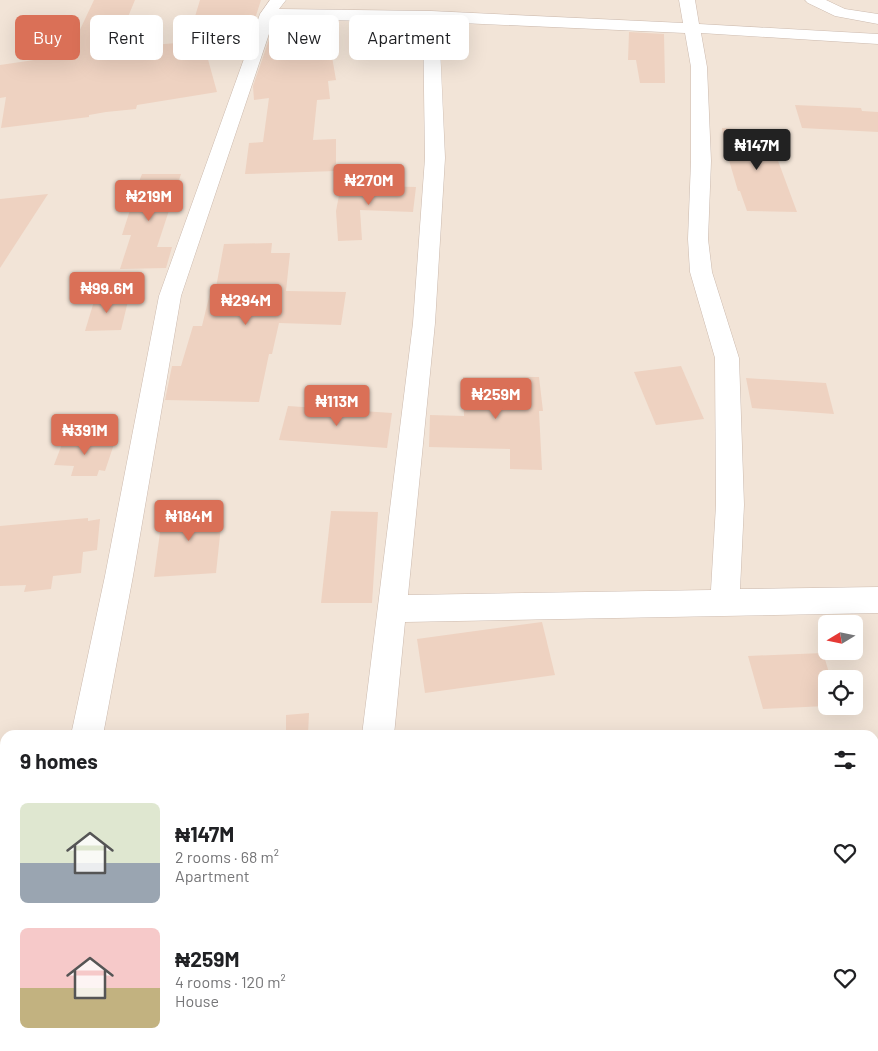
<!DOCTYPE html>
<html lang="en">
<head>
<meta charset="utf-8">
<style>
  body { margin:0; font-family:Barlow,sans-serif; background:#f6f6f6; color:#202124; height:100vh; display:flex; flex-direction:column; font-size:19px; white-space:nowrap }
  * { box-sizing:border-box; margin:0 }
  p { font-size:16px; color:#757577 }
  .icon { flex:none; width:28px; height:28px; fill:none; stroke:currentColor; stroke-width:2; stroke-linecap:round; stroke-linejoin:round }
  .map { position:relative; flex:1; overflow:hidden }
  .details { position:absolute; left:0px; top:730px; width:879px; height:321px; display:flex; flex-direction:column; background:#fff; border-radius:15px 15px 0 0; box-shadow:0 5px 20px #0002 }
  .details>* { flex:none }
  .banner { position:absolute; left:15px; top:15px; width:500px; height:45px; display:flex; gap:10px }
  .needle { width:32px; rotate:260deg }
  .buttons { position:absolute; left:818px; top:615px; display:grid; gap:10px }
  .buttons a { display:grid; place-items:center; width:45px; height:45px; border-radius:8px; background:#fff; box-shadow:0 5px 20px #0002; font-size:25px }
  .price { position:absolute; translate:-50% -42px; padding:0 11px; border-radius:5px; background:#da7057; color:#fff; font-size:16px; line-height:32px; filter:drop-shadow(0 1px 2px #0008) }
  .price::after { content:''; position:absolute; left:50%; top:30px; width:15px; height:11px; margin-left:-8px; background:inherit; clip-path:polygon(0 0,100% 0,50% 100%) }
  .price.active { background:#222; color:#fff }
  ul { padding:0; list-style:none }
  li { display:flex; align-items:center; gap:15px; height:125px; padding:0 20px }
  li span { display:grid; place-items:center; flex:none; width:140px; height:100px; border-radius:8px; color:#555 }
  li>.icon { margin-inline-start:auto }
  span .icon { width:60px; height:60px; fill:#fffc; stroke-width:1 }
  li b { font-size:21px }
  h2 { display:flex; justify-content:space-between; align-items:center; height:60px; padding:0 20px; font-size:21px }
  .chip { padding:0 18px; border-radius:8px; background:#fff; box-shadow:0 5px 20px #0002; font-size:18px; line-height:45px }
  .chip.active { background:#da7057; color:#fff }
  .map>svg:first-child { display:block }
  .residential { fill:#f2e4d7; fill-rule:evenodd }
  .building { fill:#eed2c1 }
  .lines { fill:none; stroke-linecap:round; stroke-linejoin:round }
  .minor-casing { stroke:#ccbaae; stroke-width:1 }
  .minor { fill:#fff; fill-rule:evenodd }
</style>
</head>
<body>
<div class="map">
<svg width="878" height="1051" viewBox="0 0 878 1051">
  <rect width="100%" height="100%" fill="#fbf3e8"/>
  <!-- residential -->
  <path class="residential" d="M0 0H878V1051H0ZM826 624H854V651H826ZM826 679H854V706H826ZM5 735H874V1046H5Z"/>
  <!-- building -->
  <g class="building">
    <polygon points="94,0 135,0 115,48 177,43 176,35 190,33 200,0 261,0 247,44 204,45 217,92 137,105 136,109 106,112 89,115 89,117 1,128 6,97 0,98 0,65 68,55"/>
    <polygon points="327,27 336,80 328,81 330,99 317,100 313,140 336,139 336,171 245,174 249,143 263,142 269,98 254,100 253,86 272,31"/>
    <polygon points="629,32 664,34 665,83 640,83 636,60 628,60"/>
    <polygon points="795,105 861,108 862,111 878,112 878,132 802,128"/>
    <polygon points="722,128 767,131 797,212 747,211 740,191 738,191 724,143"/>
    <polygon points="142,174 181,174 157,247 172,247 166,268 120,269 131,235 122,235 131,207 129,207"/>
    <polygon points="341,185 416,187 413,212 360,210 362,240 338,241 336,211"/>
    <polygon points="48,194 0,268 0,199"/>
    <polygon points="272,243 271,253 290,253 286,291 346,292 341,325 279,323 272,354 269,354 259,402 165,400 172,366 181,366 193,326 202,326 210,293 215,293 224,244"/>
    <polygon points="129,297 121,330 85,331 95,298"/>
    <polygon points="681,366 704,419 656,425 634,372"/>
    <polygon points="463,377 539,377 543,411 539,411 542,470 510,469 510,449 429,447 430,415 464,416"/>
    <polygon points="746,378 826,383 834,414 752,408"/>
    <polygon points="288,406 392,413 387,448 279,440"/>
    <polygon points="64,439 115,441 105,471 99,470 97,476 71,476 74,466 54,465"/>
    <polygon points="223,507 216,573 154,577 163,510"/>
    <polygon points="331,511 378,512 372,603 321,603"/>
    <polygon points="88,518 88,521 100,519 97,550 83,552 81,573 53,576 51,589 24,592 26,585 0,586 0,526"/>
    <polygon points="542,622 555,675 425,693 417,639"/>
    <polygon points="823,653 831,679 826,679 826,706 763,709 748,656"/>
    <polygon points="309,713 308,735 286,735 286,715"/>
  </g>
  <g class="lines">
    <defs>
      <g id="minor">
        <path d="M270 0H286L279 9 431 11 683 23 679 0H695L699 24 878 34V44L701 33 707 67 711 161 708 239 712 272 739 358 744 505 740 589 878 587V613L405 622 394 735H362L413 323 425 158 423 22 274 19 181 296 133 576 103 735H71L105 576 159 296 260 14ZM439 22 685 33 691 67V161L688 239 690 272 715 358 716 505 711 590 408 595 435 323 445 158Z"/>
        <polygon points="805,0 826,0 845,9 878,14 878,24 835,16 808,3"/>
        <rect x="327" y="1046" width="40" height="5"/>
      </g>
    </defs>
    <!-- minor casing -->
    <use href="#minor" class="minor-casing"/>
    <!-- minor -->
    <use href="#minor" class="minor"/>
  </g>
</svg>
<div class="buttons">
<a><svg class="needle" viewBox="-14 -14 28 28"><path d="M0-13l5 13h-10z" fill="#e53935"/><path d="M0 13l5-13h-10z" fill="#757577"/></svg></a>
<a><svg class="icon" aria-label="locate" viewBox="0 0 24 24"><circle cx="12" cy="12" r="6"/><path d="M12 2v4M12 18v4M2 12h4M18 12h4"/></svg></a>
</div>
<b class="price active" style="left:757px;top:171px">₦147M</b>
<b class="price" style="left:369px;top:206px">₦270M</b>
<b class="price" style="left:149px;top:222px">₦219M</b>
<b class="price" style="left:107px;top:314px">₦99.6M</b>
<b class="price" style="left:246px;top:326px">₦294M</b>
<b class="price" style="left:496px;top:420px">₦259M</b>
<b class="price" style="left:337px;top:427px">₦113M</b>
<b class="price" style="left:85px;top:456px">₦391M</b>
<b class="price" style="left:189px;top:542px">₦184M</b>
<div class="banner">
<a class="chip active">Buy</a>
<a class="chip">Rent</a>
<a class="chip">Filters</a>
<a class="chip">New</a>
<a class="chip">Apartment</a>
</div>
<section class="details">
<h2>9 homes<svg class="icon" aria-label="filters" viewBox="0 0 24 24"><path d="M4 7h16M4 17h16"/><circle cx="9" cy="7" r="2"/><circle cx="15" cy="17" r="2"/></svg></h2>
<ul>
<li><span style="background:linear-gradient(#dfe7d0 60%,#9aa5b1 0)"><svg class="icon" aria-label="home" viewBox="0 0 24 24"><path d="M3 11l9-7 9 7M6 9v11h12V9"/></svg></span><div><b>₦147M</b><p>2 rooms · 68 m²</p><p>Apartment</p></div><svg class="icon" aria-label="heart" viewBox="0 0 24 24"><path d="M12 20l-8-8c-3-5 5-10 8-4 3-6 11-1 8 4z"/></svg></li>
<li><span style="background:linear-gradient(#f6c9c9 60%,#c2b280 0)"><svg class="icon" aria-label="home" viewBox="0 0 24 24"><path d="M3 11l9-7 9 7M6 9v11h12V9"/></svg></span><div><b>₦259M</b><p>4 rooms · 120 m²</p><p>House</p></div><svg class="icon" aria-label="heart" viewBox="0 0 24 24"><path d="M12 20l-8-8c-3-5 5-10 8-4 3-6 11-1 8 4z"/></svg></li>
</ul>
</section>
</div>
</body>
</html>
